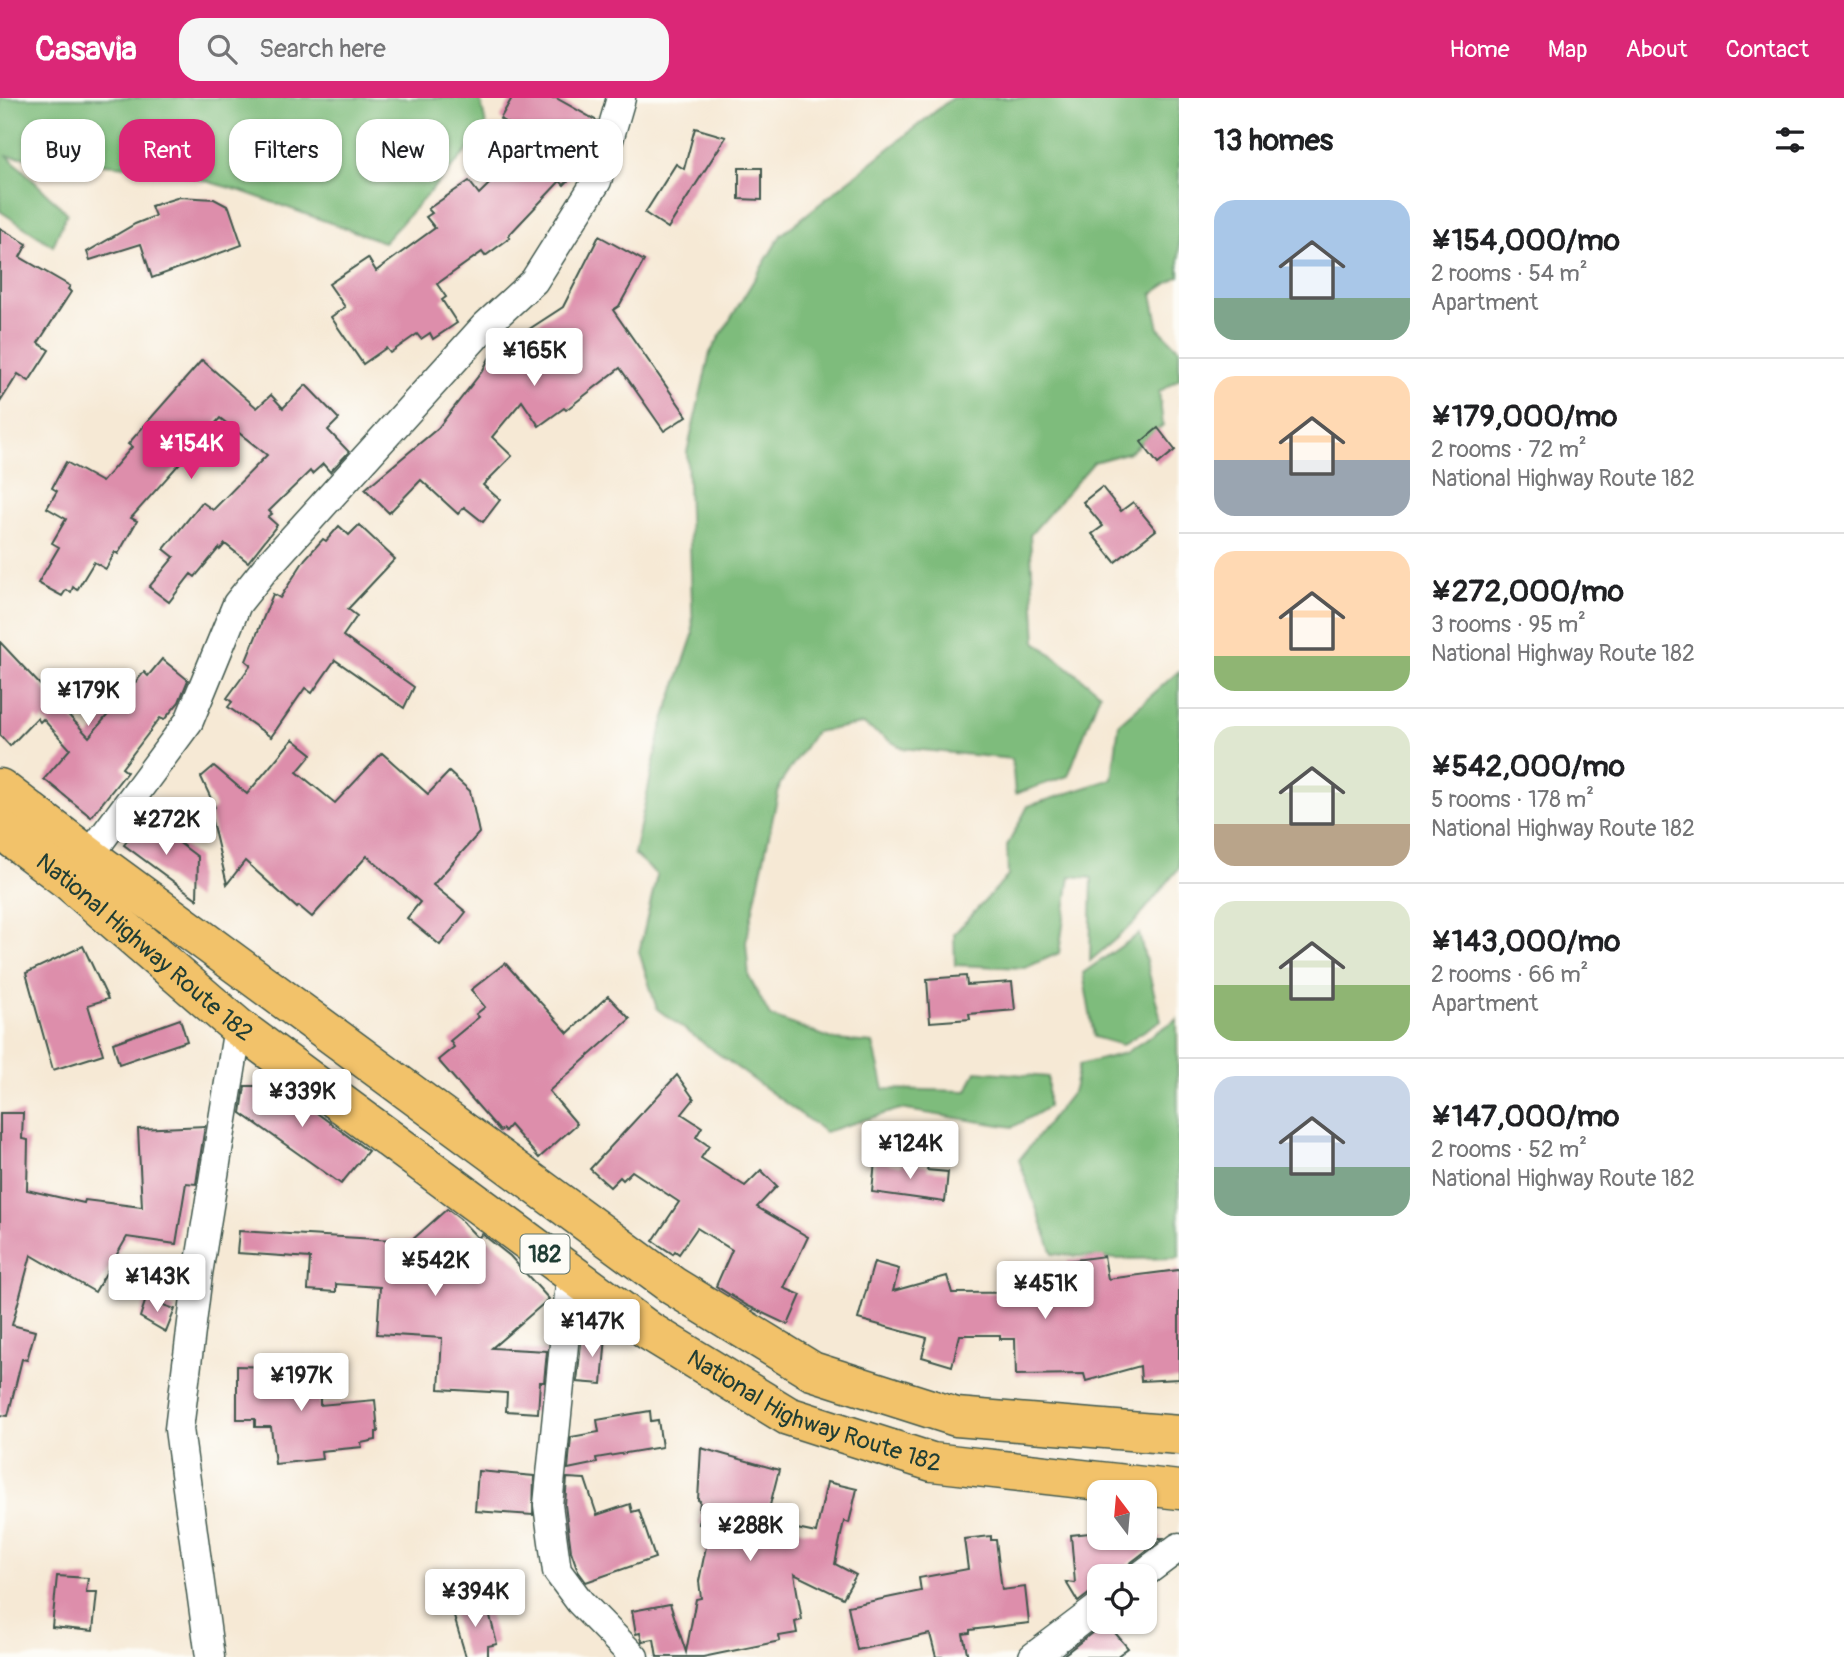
<!DOCTYPE html>
<html lang="en">
<head>
<meta charset="utf-8">
<style>
  body { margin:0; font-family:Pangolin,sans-serif; background:#f6f6f6; color:#202124; height:100vh; display:flex; flex-direction:column; font-size:26px; white-space:nowrap }
  * { box-sizing:border-box; margin:0 }
  p { font-size:23px; color:#757577 }
  .icon { flex:none; width:38px; height:38px; fill:none; stroke:currentColor; stroke-width:2; stroke-linecap:round; stroke-linejoin:round }
  .map { position:relative; flex:1; overflow:hidden }
  .drawer { display:flex; flex-direction:column; background:#fff; width:665px }
  .drawer>* { flex:none }
  .banner { position:absolute; left:21px; top:21px; width:665px; height:63px; display:flex; gap:14px }
  .needle { width:46px; rotate:344deg }
  .tools { position:absolute; left:1087px; top:1382px; display:grid; gap:14px }
  .tools a { display:grid; place-items:center; width:70px; height:70px; border-radius:14px; background:#fff; box-shadow:0 2px 5px #0004; font-size:35px }
  .price { position:absolute; translate:-50% -60px; padding:0 16px; border-radius:7px; background:#fff; color:#222; font-size:23px; line-height:46px; filter:drop-shadow(0 2px 4px #0008) }
  .price::after { content:''; position:absolute; left:50%; top:42px; width:21px; height:16px; margin-left:-10px; background:inherit; clip-path:polygon(0 0,100% 0,50% 100%) }
  .price.current { background:#db2777; color:#fff }
  ul { padding:0; list-style:none }
  li { display:flex; align-items:center; gap:21px; height:175px; padding:0 35px }
  li+li { border-top:2px solid #e0e0e0 }
  li span { display:grid; place-items:center; flex:none; width:196px; height:140px; border-radius:21px; color:#555 }
  li>.icon { margin-inline-start:auto }
  span .icon { width:84px; height:84px; fill:#fffc; stroke-width:1 }
  li b { font-size:30px }
  h2 { display:flex; justify-content:space-between; align-items:center; height:84px; padding:0 35px; font-size:30px }
  .tag { padding:0 24px; border-radius:21px; background:#fff; box-shadow:0 2px 5px #0004; font-size:24px; line-height:63px }
  .tag.current { background:#db2777; color:#fff }
  header { display:flex; align-items:center; gap:42px; box-sizing:border-box; height:98px; padding:0 35px; background:#db2777; color:#fff }
  header strong { font-size:33px }
  nav { display:flex; gap:38px; margin-inline-start:auto; font-size:24px }
  .search { width:490px; height:63px; background:#f6f6f6; display:flex; align-items:center; gap:18px; box-sizing:border-box; padding:0 24px; border-radius:21px; color:#757577; font-size:26px }
  main { display:flex; flex:1; min-height:0 }
  .map>svg:first-child { display:block }
  .forest { fill:#7ebc7c; stroke:#4e7c58; stroke-width:2 }
  .building { fill:#dd8eab }
  .lines { fill:none; stroke-linecap:round; stroke-linejoin:round }
  .street-casing { stroke:#3f574c; stroke-width:31 }
  .highway-casing { stroke:#3f574c; stroke-width:41 }
  .street { stroke:#fff; stroke-width:28 }
  .highway { stroke:#f2c26a; stroke-width:38 }
  .labels { text-anchor:middle; dominant-baseline:central; stroke-width:7; stroke-linejoin:round; paint-order:stroke }
  .shield { fill:#fdfcf7; stroke:#62766e; stroke-width:2 }
  .shield-label { font-size:23px; font-weight:bold; fill:#1f3d34 }
  .street-label { font-size:24px; fill:#1f3d34; stroke:#fdfcf7 }
</style>
</head>
<body>
<header>
<strong>Casavia</strong>
<div class="search"><svg class="icon" aria-label="search" viewBox="0 0 24 24"><circle cx="10" cy="10" r="6"/><path d="M15 15l6 6"/></svg>Search here</div>
<nav><a>Home</a><a>Map</a><a>About</a><a>Contact</a></nav>
</header>
<main>
<div class="map">
<svg width="1179" height="1559" viewBox="0 0 1179 1559">
  <rect width="100%" height="100%" fill="#fdfcf7"/>
  <filter id="ink" filterUnits="userSpaceOnUse"><feTurbulence type="fractalNoise" baseFrequency=".0143" numOctaves="2"/><feDisplacementMap in="SourceGraphic" scale="14" xChannelSelector="R" yChannelSelector="G"/><feConvolveMatrix kernelMatrix="1 2 1 2 8 2 1 2 1" color-interpolation-filters="sRGB"/></filter>
  <filter id="wash" filterUnits="userSpaceOnUse"><feTurbulence type="fractalNoise" baseFrequency=".00686" numOctaves="4" result="noise"/><feDisplacementMap in="SourceGraphic" scale="28" xChannelSelector="R" yChannelSelector="G"/><feGaussianBlur stdDeviation="1.57" result="paint"/><feColorMatrix in="noise" values="0 0 0 0 0 0 0 0 0 0 0 0 0 0 0 0 0 1.4 0 .05"/><feComposite in="paint" operator="in"/></filter>
  <g filter="url(#wash)">
    <rect width="100%" height="100%" fill="#f6e9d5"/>
    <!-- forest -->
    <g class="forest">
      <polygon points="0,0 480,0 487,31 384,144 241,93 163,71 8,58 67,115 53,148 0,113"/>
      <polygon points="952,0 1179,0 1179,178 1152,196 1159,231 1179,251 1179,281 1159,294 1163,327 1130,354 1094,364 1030,437 1036,544 1100,595 1068,678 1015,696 1012,661 902,650 862,626 815,634 780,686 746,844 749,879 770,918 835,942 873,945 884,991 967,993 976,973 1048,979 1048,1009 1013,1029 900,1011 825,1034 657,911 639,854 657,777 634,756 661,631 693,537 687,354 710,255 781,137"/>
      <polygon points="1179,573 1179,770 1134,825 1090,863 1092,780 1070,778 1059,855 1025,870 955,867 954,836 1008,778 1007,748 1028,708 1112,681 1119,626"/>
      <polygon points="1139,836 1161,922 1122,947 1094,939 1083,875"/>
      <polygon points="1177,921 1179,1160 1118,1161 1053,1156 1019,1062 1074,992 1079,967 1125,955"/>
    </g>
    <g id="blocks">
      <!-- building -->
      <g class="building">
        <polygon points="512,0 556,0 597,23 578,61 584,66 564,87 560,83 508,138 510,140 485,158 482,154 437,186 446,199 442,202 457,225 433,241 430,235 421,241 417,236 390,255 386,250 363,266 331,219 345,209 329,186 368,160 376,173 435,130 426,119 432,115 428,111 469,83 479,96 535,41 500,21"/>
        <polygon points="695,30 726,39 668,130 645,115 676,66 684,71"/>
        <polygon points="739,70 762,70 762,102 739,101"/>
        <polygon points="180,99 214,101 229,109 242,147 152,180 141,146 90,162 87,154 135,126 155,118 151,108"/>
        <polygon points="0,130 27,146 20,159 70,188 68,191 71,194 38,245 49,252 29,283 18,276 0,304"/>
        <polygon points="599,138 644,163 619,208 613,212 687,318 664,333 620,270 566,312 564,310 539,328 522,303 492,339 512,358 483,387 500,402 483,424 464,409 458,416 421,382 389,415 365,391 438,330 483,272 493,253 518,235 520,237 563,209"/>
        <polygon points="202,262 257,310 271,297 283,310 306,287 339,321 328,332 349,354 330,374 323,366 312,376 310,373 269,413 272,416 268,419 277,427 248,464 225,446 220,452 219,450 195,479 191,476 169,504 149,489 174,459 164,451 202,404 213,412 267,357 220,320 131,420 137,423 118,456 115,454 106,471 94,464 77,492 73,489 71,494 66,492 62,498 38,485 59,449 52,445 66,421 47,410 57,393 52,390 66,364 102,384 132,349 128,346"/>
        <polygon points="1158,330 1175,352 1158,366 1141,344"/>
        <polygon points="1102,389 1121,413 1133,404 1156,432 1115,464 1092,436 1103,428 1083,404"/>
        <polygon points="359,427 395,461 348,511 357,518 343,538 414,589 404,610 335,562 312,595 305,590 271,639 228,609 232,604 227,600 251,567 246,563 273,496 280,500 305,461 323,441 326,443 339,428 349,437"/>
        <polygon points="0,544 89,639 144,574 148,578 162,561 188,582 179,604 164,622 160,620 122,670 127,674 91,719 44,681 70,651 43,621 40,624 37,620 10,648 0,637"/>
        <polygon points="293,641 312,656 297,674 335,705 382,655 428,696 449,674 470,693 479,735 433,787 466,814 440,847 407,820 420,804 367,758 312,819 299,808 297,810 245,763 227,786 210,715 215,709 201,679 214,668 247,696"/>
        <polygon points="153,725 198,759 197,801 124,747 139,728 147,733"/>
        <polygon points="83,848 108,901 88,907 103,956 53,972 26,875"/>
        <polygon points="505,865 568,935 608,898 630,921 549,993 577,1026 539,1060 510,1027 505,1033 503,1031 500,1033 438,962 454,949 450,943 479,919 476,916 485,909 471,892"/>
        <polygon points="966,878 967,887 1012,884 1015,912 969,916 970,921 930,924 927,881"/>
        <polygon points="180,921 187,943 119,966 113,945"/>
        <polygon points="677,977 694,1001 682,1016 702,1029 696,1039 709,1048 701,1060 745,1088 761,1072 777,1088 757,1109 808,1139 784,1190 801,1197 788,1227 748,1208 716,1188 732,1152 697,1130 679,1156 675,1153 673,1156 653,1143 679,1104 632,1073 623,1082 620,1079 610,1089 590,1071"/>
        <polygon points="267,978 368,1053 341,1086 241,1015 245,988 260,988"/>
        <polygon points="0,1015 23,1015 22,1041 28,1042 27,1092 84,1105 85,1102 142,1109 138,1031 205,1028 196,1086 186,1085 176,1146 127,1139 95,1194 31,1157 12,1227 35,1233 27,1262 22,1261 8,1318 0,1317"/>
        <polygon points="875,1063 901,1068 901,1065 928,1068 927,1072 948,1074 945,1104 872,1094"/>
        <polygon points="447,1111 460,1121 478,1140 482,1136 510,1158 549,1201 492,1250 547,1253 544,1284 540,1284 538,1315 506,1313 507,1295 439,1291 442,1240 377,1236 380,1189 336,1186 336,1194 308,1192 310,1160 237,1155 239,1133 411,1143"/>
        <polygon points="1104,1158 1108,1181 1179,1172 1179,1281 1141,1283 1140,1268 1086,1283 1084,1276 1016,1277 1015,1241 1000,1241 1000,1237 960,1237 952,1268 922,1259 927,1240 858,1221 874,1164 899,1171 893,1193 947,1178 952,1195 1071,1194 1067,1163"/>
        <polygon points="146,1201 175,1211 166,1234 140,1219"/>
        <polygon points="582,1236 606,1238 602,1286 577,1284"/>
        <polygon points="237,1268 320,1270 320,1307 375,1302 378,1334 376,1334 376,1342 361,1345 362,1349 321,1353 322,1361 275,1366 271,1329 255,1329 255,1321 237,1321"/>
        <polygon points="650,1313 651,1323 658,1322 662,1349 596,1360 597,1365 568,1371 571,1339 599,1334 597,1322"/>
        <polygon points="701,1350 779,1372 766,1423 773,1426 816,1435 827,1384 857,1391 849,1425 844,1423 835,1466 856,1477 843,1500 794,1476 802,1522 795,1524 797,1535 779,1538 780,1543 703,1559 657,1559 654,1541 642,1543 640,1535 636,1536 632,1513 670,1506 686,1554 696,1501 701,1500 699,1483 710,1429 699,1426 702,1412 699,1412 700,1403 698,1402"/>
        <polygon points="478,1373 534,1378 533,1417 475,1413"/>
        <polygon points="567,1380 585,1381 597,1417 630,1406 632,1414 639,1412 655,1460 586,1484 578,1473 571,1453 565,1407"/>
        <polygon points="1099,1434 1099,1440 1163,1440 1129,1466 1117,1479 1099,1479 1099,1493 1090,1495 1078,1504 1066,1484 1075,1485 1071,1437"/>
        <polygon points="991,1438 991,1442 996,1442 1002,1492 1025,1489 1029,1525 970,1532 970,1535 963,1536 968,1559 936,1559 930,1536 857,1552 848,1508 921,1493 919,1480 968,1471 964,1441"/>
        <polygon points="57,1478 88,1480 86,1494 97,1494 93,1533 52,1529"/>
        <polygon points="486,1502 497,1546 488,1548 488,1559 466,1559 452,1512"/>
        <polygon points="1106,1524 1128,1550 1116,1559 1061,1559"/>
      </g>
    </g>
  </g>
  <g filter="url(#ink)">
    <use href="#blocks" fill-opacity="0" stroke="#3f574c" stroke-width="2"/>
    <g class="lines">
      <defs>
        <g id="street">
          <polyline points="78,773 189,623 237,506 265,471 485,228 534,183 597,83 621,0"/>
          <polyline points="571,1176 548,1407 557,1473 580,1504 634,1559"/>
          <polyline points="1139,1479 1179,1449"/>
          <polyline points="210,1559 179,1331 198,1176 238,929"/>
          <polyline points="1033,1559 1099,1509"/>
        </g>
        <g id="highway">
          <polyline points="0,690 89,758 673,1188 812,1273 956,1319 1179,1337"/>
          <path id="s1" d="M0 731 70 784 238 929 649 1233 788 1318 932 1364 1179 1392"/>
        </g>
      </defs>
      <!-- street casing -->
      <use href="#street" class="street-casing"/>
      <!-- highway casing -->
      <use href="#highway" class="highway-casing"/>
      <!-- street -->
      <use href="#street" class="street"/>
      <!-- highway -->
      <use href="#highway" class="highway"/>
    </g>
  </g>
  <g class="labels">
    <!-- shield labels -->
    <rect class="shield" x="520.5" y="1136.5" width="49" height="39" rx="5"/>
    <g class="shield-label">
      <text x="545" y="1156">182</text>
    </g>
    <!-- street labels -->
    <g class="street-label">
      <text stroke="none"><textPath href="#s1" startOffset="187">National Highway Route 182</textPath></text>
      <text stroke="none"><textPath href="#s1" startOffset="1006">National Highway Route 182</textPath></text>
    </g>
  </g>
</svg>
<div class="tools">
<a><svg class="needle" viewBox="-14 -14 28 28"><path d="M0-13l5 13h-10z" fill="#e53935"/><path d="M0 13l5-13h-10z" fill="#757577"/></svg></a>
<a><svg class="icon" aria-label="locate" viewBox="0 0 24 24"><circle cx="12" cy="12" r="6"/><path d="M12 2v4M12 18v4M2 12h4M18 12h4"/></svg></a>
</div>
<b class="price" style="left:534px;top:290px">¥165K</b>
<b class="price current" style="left:191px;top:383px">¥154K</b>
<b class="price" style="left:88px;top:630px">¥179K</b>
<b class="price" style="left:166px;top:759px">¥272K</b>
<b class="price" style="left:302px;top:1031px">¥339K</b>
<b class="price" style="left:910px;top:1083px">¥124K</b>
<b class="price" style="left:435px;top:1200px">¥542K</b>
<b class="price" style="left:157px;top:1216px">¥143K</b>
<b class="price" style="left:1045px;top:1223px">¥451K</b>
<b class="price" style="left:592px;top:1261px">¥147K</b>
<b class="price" style="left:301px;top:1315px">¥197K</b>
<b class="price" style="left:750px;top:1465px">¥288K</b>
<b class="price" style="left:475px;top:1531px">¥394K</b>
<div class="banner">
<a class="tag">Buy</a>
<a class="tag current">Rent</a>
<a class="tag">Filters</a>
<a class="tag">New</a>
<a class="tag">Apartment</a>
</div>
</div>
<section class="drawer">
<h2>13 homes<svg class="icon" aria-label="filters" viewBox="0 0 24 24"><path d="M4 7h16M4 17h16"/><circle cx="9" cy="7" r="2"/><circle cx="15" cy="17" r="2"/></svg></h2>
<ul>
<li><span style="background:linear-gradient(#a9c7e8 70%,#7fa58c 0)"><svg class="icon" aria-label="home" viewBox="0 0 24 24"><path d="M3 11l9-7 9 7M6 9v11h12V9"/></svg></span><div><b>¥154,000/mo</b><p>2 rooms · 54 m²</p><p>Apartment</p></div></li>
<li><span style="background:linear-gradient(#ffd9b3 60%,#9aa5b1 0)"><svg class="icon" aria-label="home" viewBox="0 0 24 24"><path d="M3 11l9-7 9 7M6 9v11h12V9"/></svg></span><div><b>¥179,000/mo</b><p>2 rooms · 72 m²</p><p>National Highway Route 182</p></div></li>
<li><span style="background:linear-gradient(#ffd9b3 75%,#8fb573 0)"><svg class="icon" aria-label="home" viewBox="0 0 24 24"><path d="M3 11l9-7 9 7M6 9v11h12V9"/></svg></span><div><b>¥272,000/mo</b><p>3 rooms · 95 m²</p><p>National Highway Route 182</p></div></li>
<li><span style="background:linear-gradient(#dfe7d0 70%,#b9a48a 0)"><svg class="icon" aria-label="home" viewBox="0 0 24 24"><path d="M3 11l9-7 9 7M6 9v11h12V9"/></svg></span><div><b>¥542,000/mo</b><p>5 rooms · 178 m²</p><p>National Highway Route 182</p></div></li>
<li><span style="background:linear-gradient(#dfe7d0 60%,#8fb573 0)"><svg class="icon" aria-label="home" viewBox="0 0 24 24"><path d="M3 11l9-7 9 7M6 9v11h12V9"/></svg></span><div><b>¥143,000/mo</b><p>2 rooms · 66 m²</p><p>Apartment</p></div></li>
<li><span style="background:linear-gradient(#c9d6e8 65%,#7fa58c 0)"><svg class="icon" aria-label="home" viewBox="0 0 24 24"><path d="M3 11l9-7 9 7M6 9v11h12V9"/></svg></span><div><b>¥147,000/mo</b><p>2 rooms · 52 m²</p><p>National Highway Route 182</p></div></li>
</ul>
</section>
</main>
</body>
</html>
